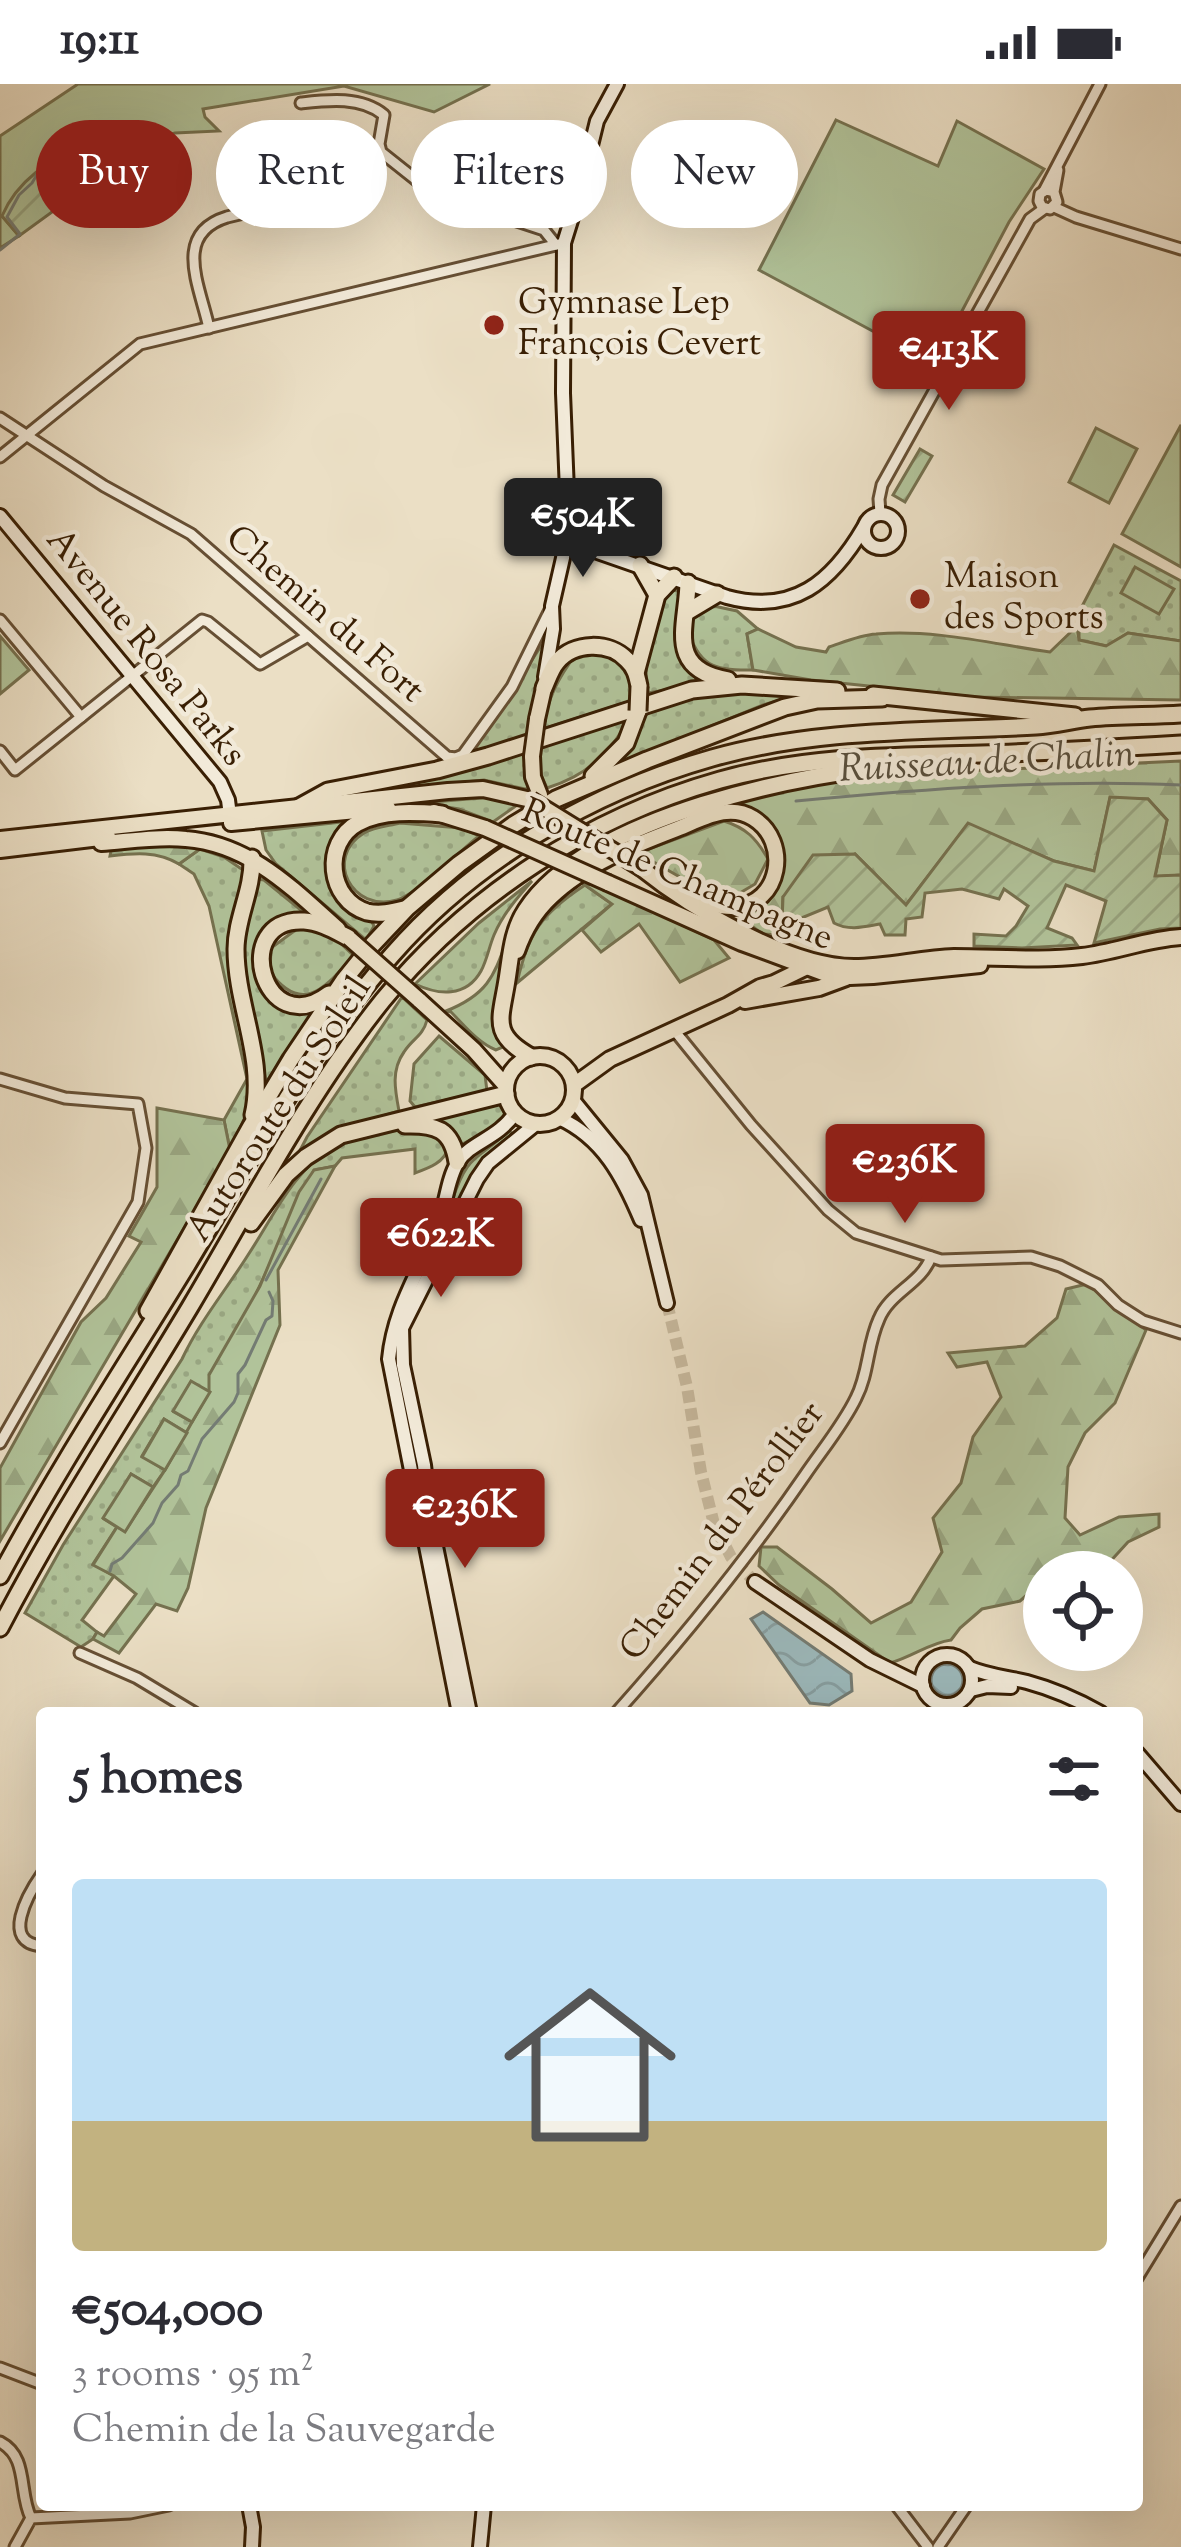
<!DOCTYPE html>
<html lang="en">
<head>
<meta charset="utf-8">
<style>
  body { margin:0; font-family:"Sorts Mill Goudy",serif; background:#f2f2f3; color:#2b2b33; height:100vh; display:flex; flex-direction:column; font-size:45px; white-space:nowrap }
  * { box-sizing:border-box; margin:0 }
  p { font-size:39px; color:#7c7c81 }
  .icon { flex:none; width:66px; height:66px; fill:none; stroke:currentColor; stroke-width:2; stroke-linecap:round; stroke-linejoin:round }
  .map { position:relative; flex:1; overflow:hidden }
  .sheet { position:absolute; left:36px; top:1623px; width:1107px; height:804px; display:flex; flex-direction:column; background:#fff; border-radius:12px; box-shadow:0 12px 48px #0002 }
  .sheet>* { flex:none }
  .hud { position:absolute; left:36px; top:36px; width:1110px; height:108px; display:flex; gap:24px }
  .fabs { position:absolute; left:1023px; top:1467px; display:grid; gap:24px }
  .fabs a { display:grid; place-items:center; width:120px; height:120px; border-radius:50%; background:#fff; box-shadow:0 12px 48px #0002; font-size:60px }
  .price { position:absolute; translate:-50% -102px; padding:0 27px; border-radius:12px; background:#8f2418; color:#fff; font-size:39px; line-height:78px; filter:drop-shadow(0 3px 6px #0008) }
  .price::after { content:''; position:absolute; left:50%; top:72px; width:36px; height:27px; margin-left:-18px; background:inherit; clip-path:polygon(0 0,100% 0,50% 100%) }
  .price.active { background:#222; color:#fff }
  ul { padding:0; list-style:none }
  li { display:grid; align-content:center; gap:24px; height:636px; padding:0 36px }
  li span { display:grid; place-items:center; height:372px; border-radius:12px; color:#555 }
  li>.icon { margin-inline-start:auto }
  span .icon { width:216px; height:216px; fill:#fffc; stroke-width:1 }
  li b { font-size:51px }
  h2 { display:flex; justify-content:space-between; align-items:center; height:144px; padding:0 36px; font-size:51px }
  .pill { padding:0 42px; border-radius:54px; background:#fff; box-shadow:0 12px 48px #0002; font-size:42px; line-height:108px }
  .pill.active { background:#8f2418; color:#fff }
  .status { display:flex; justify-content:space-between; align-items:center; height:84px; padding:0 60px; background:#fff; direction:ltr }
  .status svg { height:33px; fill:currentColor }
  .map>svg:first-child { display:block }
  .grass { fill:url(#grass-dots); stroke:#75714f; stroke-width:3 }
  .forest { fill:url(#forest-firs); stroke:#75714f; stroke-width:3 }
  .park { fill:#b1c39a; stroke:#75714f; stroke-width:3 }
  .garden { fill:url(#garden-furrows); stroke:#75714f; stroke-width:3 }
  .water { fill:url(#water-waves); stroke:#747c74; stroke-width:3 }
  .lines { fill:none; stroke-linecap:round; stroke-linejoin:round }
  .stream { stroke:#747c74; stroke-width:3 }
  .secondary-tunnel { stroke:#c7b99e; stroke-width:12; stroke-dasharray:12 6; stroke-linecap:butt }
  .street-casing { stroke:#664f34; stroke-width:15 }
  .secondary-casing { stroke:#391f04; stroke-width:18 }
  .primary-casing { stroke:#391f04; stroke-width:20 }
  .highway-casing { stroke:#391f04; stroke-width:21 }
  .street { stroke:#f2ead9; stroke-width:9 }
  .secondary { stroke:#f2ead9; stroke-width:12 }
  .primary { stroke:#ebdfc5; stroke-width:14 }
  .highway { stroke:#ebdfc5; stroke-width:15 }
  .primary-bridge-casing { stroke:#391f04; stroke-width:20; stroke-linecap:butt }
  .highway-bridge-casing { stroke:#391f04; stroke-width:21; stroke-linecap:butt }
  .primary-bridge { stroke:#ebdfc5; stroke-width:14 }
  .highway-bridge { stroke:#ebdfc5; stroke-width:15 }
  .poi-dot { fill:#8f2418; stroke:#f2ead9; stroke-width:4.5 }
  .labels { text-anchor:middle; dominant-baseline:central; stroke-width:9; stroke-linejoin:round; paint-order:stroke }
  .poi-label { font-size:36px; fill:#391f04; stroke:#f2ead9; text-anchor:start }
  .street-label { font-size:36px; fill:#391f04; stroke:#f2ead9 }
  .water-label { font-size:39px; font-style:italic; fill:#574e3c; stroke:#f2ead9 }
</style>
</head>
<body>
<div class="status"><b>19:11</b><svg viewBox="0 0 49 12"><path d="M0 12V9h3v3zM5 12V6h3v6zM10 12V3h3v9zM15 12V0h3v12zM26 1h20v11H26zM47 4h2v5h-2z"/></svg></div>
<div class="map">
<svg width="1181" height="2463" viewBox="0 0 1181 2463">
  <defs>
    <pattern id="grass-dots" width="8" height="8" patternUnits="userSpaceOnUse" patternTransform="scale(3)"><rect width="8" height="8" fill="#b1c39a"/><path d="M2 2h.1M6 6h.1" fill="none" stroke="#99a783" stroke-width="1.8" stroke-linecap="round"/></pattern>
    <pattern id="forest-firs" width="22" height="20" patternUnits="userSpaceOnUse" patternTransform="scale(3)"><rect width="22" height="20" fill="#b1c39a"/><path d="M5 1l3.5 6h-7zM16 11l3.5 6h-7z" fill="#99a783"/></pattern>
    <pattern id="garden-furrows" width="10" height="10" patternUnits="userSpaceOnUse" patternTransform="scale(3)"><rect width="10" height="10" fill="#b1c39a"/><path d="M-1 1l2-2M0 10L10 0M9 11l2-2" fill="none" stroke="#99a783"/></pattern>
    <pattern id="water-waves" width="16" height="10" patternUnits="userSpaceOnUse" patternTransform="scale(3)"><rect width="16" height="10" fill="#9cbabe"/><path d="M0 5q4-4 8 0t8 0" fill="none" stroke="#879fa2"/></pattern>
  </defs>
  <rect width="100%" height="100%" fill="#ebdfc5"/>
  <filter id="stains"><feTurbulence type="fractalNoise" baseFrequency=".00167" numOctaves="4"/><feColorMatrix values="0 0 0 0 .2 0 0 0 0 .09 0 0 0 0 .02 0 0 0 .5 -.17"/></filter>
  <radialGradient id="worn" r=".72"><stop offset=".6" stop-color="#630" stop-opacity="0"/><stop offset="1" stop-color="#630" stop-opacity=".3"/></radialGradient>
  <!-- grass -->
  <g class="grass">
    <polygon points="1114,461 1181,497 1181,557 1128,549 1107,562 1079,556 1079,528"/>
    <path d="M669 506 679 507 682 518 676 541 679 570 708 596 705 599 648 609C641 573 654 539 669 506Z"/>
    <path d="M709 521 737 527 758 545 747 550 753 586C714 587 698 582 687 543L696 527Z"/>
    <polygon points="545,559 528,655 469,673 541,562"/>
    <path d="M597 565C625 580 631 584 634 616L543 645C547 615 558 594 576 570Z"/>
    <polygon points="749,604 794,612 763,621 623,678 620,677 647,625 685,612"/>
    <path d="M632 629C613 667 589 691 547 704L537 683 539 660Z"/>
    <polygon points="527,662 524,682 531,704 525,705 484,696 341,711"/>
    <polygon points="492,713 520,719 493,738 459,725 421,719"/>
    <polygon points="350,737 338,751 345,820 360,833 371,836 374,842 366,856 276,780 266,766 262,747"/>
    <path d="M400 739 461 744 479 752C460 767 417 810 397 816 352 829 323 774 364 749 374 743 388 742 400 739Z"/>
    <polygon points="200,765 224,773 243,786 247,798 230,861 253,1003 247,1029 230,1066 224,1036 247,995 209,822 194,790 179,780"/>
    <path d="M257 795 264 796 307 831 258 857C257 866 253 878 254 887 259 912 294 926 317 925L266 998 240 865Z"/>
    <path d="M532 797C517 814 503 830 494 851 489 863 487 876 481 887 466 914 438 911 415 900L479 839Z"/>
    <path d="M585 801 612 820 517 899C528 849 541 830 585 801Z"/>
    <path d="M301 842 336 855 354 872C326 902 303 933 270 888L271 864Z"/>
    <path d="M512 842 495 943 503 963 496 966C478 959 464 941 451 928L446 927C494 908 495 886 512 842Z"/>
    <path d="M402 913 427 936C423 952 412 955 404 968 391 986 395 1006 399 1027 361 1038 327 1051 296 1074L307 1053Z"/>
    <polygon points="439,952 485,991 487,1007 415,1023 410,1017 414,980"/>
    <polygon points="501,1018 509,1029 500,1042 460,1061 429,1035"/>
    <path d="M418 1044 429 1046 449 1063C444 1079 429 1084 415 1089V1065L342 1074 335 1082 314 1086 210 1308 191 1298 174 1328 192 1338 187 1349 164 1335 142 1372 165 1386 153 1403 131 1390 104 1435 117 1443 93 1480 114 1492 82 1536 97 1548 93 1555 81 1563 25 1529 63 1461 182 1275C200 1237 226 1206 248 1171 275 1130 292 1088 335 1061 359 1047 391 1047 418 1044Z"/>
    <path d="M509 1047 514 1051 462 1115 452 1117C468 1069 475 1078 509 1047Z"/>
  </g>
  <!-- forest -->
  <g class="forest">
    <path d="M1077 542 1079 556 1106 562 1128 549 1181 557V616L974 613 811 596 753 586 747 550 758 545 796 563 826 568 829 563C844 558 860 551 876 550 934 545 993 560 1050 568Z"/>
    <path d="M1181 677V791L1155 793 1167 736 1148 715 1110 714 1094 787 1054 777 968 740 906 821 855 770 783 813 781 851 762 850 738 831C748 825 762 819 769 810 803 771 770 741 739 717L811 700 900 690Z"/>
    <path d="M724 737C746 744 756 754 768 775L755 800 728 816 692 800 638 769Z"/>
    <path d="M186 757 200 765 179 780C157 767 135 769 110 772L112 762Z"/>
    <polygon points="594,800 714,856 729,874 680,898 639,840 601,868 582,846 612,820 585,801"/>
    <polygon points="157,1024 224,1036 230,1066 0,1457 0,1384 81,1238 106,1214 141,1158 129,1152 157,1103"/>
    <polygon points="335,1082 278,1186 280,1241 206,1424 188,1504 177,1527 156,1520 119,1569 93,1555 97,1548 104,1552 136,1510 114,1492 93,1481 117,1443 125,1447 165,1386 209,1308 209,1291 260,1202 299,1108 314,1086"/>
    <path d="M1087 1200 1146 1246 1115 1319 1085 1349 1068 1383 1065 1434 1080 1451 1119 1433 1159 1430V1443L1128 1458 1107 1481 1044 1488V1496L1020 1517 982 1525 960 1544 951 1556C929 1559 912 1573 890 1579L779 1501 759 1482 761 1463H777L832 1505 871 1539 911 1518 942 1468 933 1434 961 1399 973 1353 1001 1313 987 1278 957 1283 948 1269 1025 1262 1057 1234 1066 1205Z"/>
  </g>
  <!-- park -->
  <g class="park">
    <polygon points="78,0 490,0 434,28 344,2 203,25 205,33 219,47 175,49 161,53 107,88 84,60 2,132 19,152 0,164 0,52"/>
    <polygon points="836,36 938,82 957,37 1044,85 1009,138 934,280 759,186"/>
    <polygon points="1181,341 1181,483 1122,450"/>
    <polygon points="1096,344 1137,365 1109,419 1069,398"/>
    <polygon points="1135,483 1174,505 1159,530 1121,509"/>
    <polygon points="0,552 29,586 0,610"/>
    <polygon points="191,1297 210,1308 192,1338 173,1327"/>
    <polygon points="164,1335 187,1349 165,1386 142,1373"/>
    <polygon points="131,1390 153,1403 125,1448 103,1434"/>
  </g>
  <!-- garden -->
  <g class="garden">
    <path d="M84 60 107 88 19 152 2 132C18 95 49 77 84 60Z"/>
    <polygon points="920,365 932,372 905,418 893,411"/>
    <path d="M1110 713 1148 715 1167 736 1155 792 1181 791V844L1160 845 1094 859 1106 817 1066 801 1047 844 1072 854 1077 861 1022 864 974 862V850L1006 852 1016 842 1028 822 1004 805 999 815 962 805 925 809 922 833 906 835 905 851H885L880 840C864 843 849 847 834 839L828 823 787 840 782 839 783 813 813 771 855 770 906 821 968 739 1054 777 1094 787Z"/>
  </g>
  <!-- water -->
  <g class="water">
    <polygon points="763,1528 851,1590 852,1607 829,1621 810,1619 751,1535"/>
    <circle cx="947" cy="1596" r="16"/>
  </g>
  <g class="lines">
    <!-- stream -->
    <g class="stream">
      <polyline points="0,166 20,150 7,133 19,111 32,99 42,82 68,75 89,62"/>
      <path d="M796 717C924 705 1053 695 1181 701"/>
      <polyline points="266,1196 321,1095"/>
      <polyline points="110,1487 112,1480 122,1474 153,1439 162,1419 178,1401 181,1391 188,1387 202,1355 234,1318 238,1309 238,1290 245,1281 266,1236 272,1232 273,1217 269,1208"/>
    </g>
    <!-- secondary-tunnel -->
    <polyline class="secondary-tunnel" points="667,1219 687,1303 701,1388 714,1440 731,1473 755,1498"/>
    <defs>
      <g id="street">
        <path d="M301 19C328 16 361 12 384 31L379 60 381 68 420 99 457 117 544 146 556 161"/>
        <polyline points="1044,107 1100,0"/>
        <polyline points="1054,108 1046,106 1040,110 1039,117 1042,123 1050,125 1057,118 1054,108 1058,86"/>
        <polyline points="1054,123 1076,133 1181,165"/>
        <path d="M209 244C200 202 172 150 227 133L371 99"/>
        <polyline points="0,334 104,402 191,450 447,673 456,674 463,671 512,603 552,522"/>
        <polyline points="0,373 140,260 564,159"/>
        <polyline points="880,429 879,415 882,401 1030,135 1045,124"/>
        <polyline points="0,536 81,633"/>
        <polyline points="0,667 15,686 202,536 208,538 260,580 308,552"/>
        <polyline points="674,946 751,1041 828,1126 856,1149 941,1176 1031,1173 1060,1182 1098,1201 1118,1221 1143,1237 1181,1249"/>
        <polyline points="0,995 65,1014 138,1020 146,1064 138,1118 0,1359"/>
        <polyline points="80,1569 137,1594 195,1629"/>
        <path d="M616 1629C683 1554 748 1474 805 1391 822 1366 843 1341 856 1314 869 1289 867 1261 879 1235 890 1208 921 1200 931 1173"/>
        <path d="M42 1790C28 1810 0 1859 42 1862"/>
        <polyline points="1137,2194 1181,2122"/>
        <polyline points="0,2284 42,2300"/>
        <path d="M0 2358C29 2373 18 2408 31 2434"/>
        <polyline points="896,2421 928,2463"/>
        <polyline points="15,2463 31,2434 130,2429 169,2421"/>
        <polyline points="938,2463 967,2421"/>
      </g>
      <g id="secondary">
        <circle cx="881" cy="447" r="17"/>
        <polyline points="0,432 220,698 228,716 231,739"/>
        <path d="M568 434C576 451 590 457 607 465"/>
        <path d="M566 457 727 513C793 531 832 498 864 443"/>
        <polyline points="545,593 553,545 552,522 563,474 568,432 563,309 564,159 578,114 597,37 617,0"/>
        <polyline points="573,1016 622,1076 641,1111 667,1219"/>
        <path d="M559 1034C603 1054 623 1093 641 1136"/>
        <polyline points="755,1498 870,1576 923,1602"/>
        <circle cx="947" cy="1596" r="25"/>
        <path d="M970 1584C989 1592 1007 1593 1027 1598 1053 1605 1078 1616 1101 1629"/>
        <polyline points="971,1606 987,1602 1011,1603"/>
        <path d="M459 1629 389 1275C394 1223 420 1188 438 1141 446 1122 447 1095 458 1078 470 1058 498 1055 515 1029"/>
        <polyline points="470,1629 430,1433 424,1381 403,1281 402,1244 477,1095 488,1079 537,1039"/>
        <polyline points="1137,1669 1181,1720"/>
        <polyline points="249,2421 253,2443 252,2463"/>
        <polyline points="480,2463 484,2421"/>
      </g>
      <g id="primary">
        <polyline points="537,635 544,604"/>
        <polyline points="532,672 533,693 540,711"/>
        <polyline points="434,728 485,744"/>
        <polyline points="231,739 388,724"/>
        <polyline points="0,755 448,707 483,705 531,716"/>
        <path d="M101 759C129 757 158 752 186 755 250 760 293 805 338 845"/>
        <polyline points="0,766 108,753"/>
        <path d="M641 784C691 824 789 883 854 883 888 883 921 874 954 873 997 873 1040 877 1082 872 1116 868 1147 855 1181 853"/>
        <polyline points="608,799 742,859 823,889 850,893 873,892 980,881"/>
        <path d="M517 867C524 847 535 828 551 813 586 779 638 760 682 743 696 737 711 729 726 728 736 727 745 729 753 734 791 757 781 821 734 823 719 824 704 817 690 811"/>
        <polyline points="419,916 474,966 506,1002"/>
        <polyline points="745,917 819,904 846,894"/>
        <circle cx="540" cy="1006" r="34"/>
        <polyline points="574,1001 610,975 728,921 760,903 774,899 809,882"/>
      </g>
      <g id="highway">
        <polyline points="640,481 657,511"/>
        <path d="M688 499C687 542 665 585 728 596"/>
        <polyline points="687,528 717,510"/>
        <polyline points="636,589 657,511 674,493"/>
        <path d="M544 604C548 595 551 585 557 578 574 558 609 557 627 576 635 583 637 592 639 602"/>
        <polyline points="873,611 1075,632"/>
        <polyline points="593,692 626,659 638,627"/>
        <polyline points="299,723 328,707 437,686 488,672 692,606 742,601 837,607"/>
        <path d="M252 774C253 806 236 834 236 865 236 922 266 975 253 1031"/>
        <path d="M404 825C392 828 380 831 367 828 328 816 322 759 358 739 383 726 414 728 442 730"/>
        <path d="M329 910C263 960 229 833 304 837 320 838 335 847 349 854"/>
        <path d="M531 973C490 950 501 935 507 896 511 871 512 847 526 826 586 733 808 686 913 681"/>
        <path d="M405 1041C436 1040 452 1045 457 1078"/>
        <polyline points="251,1139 286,1091 306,1073 341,1051 506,1010"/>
        <polyline points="148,1227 251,1042 291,975 344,896 373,860 407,824 459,780 513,741 556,715 647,676 785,623 817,616 882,614"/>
        <path d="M0 1492C57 1386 124 1284 187 1181 251 1075 310 964 392 871 475 776 592 708 712 674 818 644 927 648 1036 642 1055 641 1072 636 1090 634 1120 631 1151 632 1181 630"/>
        <path d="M0 1544C57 1434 126 1330 190 1223 250 1122 309 1008 383 916 470 810 589 733 720 696 806 672 893 672 981 670 1048 668 1115 664 1181 660"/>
      </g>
    </defs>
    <!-- street casing -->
    <use href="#street" class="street-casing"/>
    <!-- secondary casing -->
    <use href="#secondary" class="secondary-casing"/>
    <!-- primary casing -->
    <use href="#primary" class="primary-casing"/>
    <!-- highway casing -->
    <use href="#highway" class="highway-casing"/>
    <!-- street -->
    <use href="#street" class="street"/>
    <!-- secondary -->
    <use href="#secondary" class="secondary"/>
    <!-- primary -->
    <use href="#primary" class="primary"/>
    <!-- highway -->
    <use href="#highway" class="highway"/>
    <defs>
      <g id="primary-bridge">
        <polyline points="532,672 537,635"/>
        <polyline points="531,716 641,784"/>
        <polyline points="485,744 608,799"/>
        <polyline points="349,854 419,916"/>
      </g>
      <polyline id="highway-bridge" points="638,627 639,602"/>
    </defs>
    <!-- primary-bridge casing -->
    <use href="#primary-bridge" class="primary-bridge-casing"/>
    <!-- highway-bridge casing -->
    <use href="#highway-bridge" class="highway-bridge-casing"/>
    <!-- primary-bridge -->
    <use href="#primary-bridge" class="primary-bridge"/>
    <!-- highway-bridge -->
    <use href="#highway-bridge" class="highway-bridge"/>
  </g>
  <!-- markers -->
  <g class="poi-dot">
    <circle cx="494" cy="241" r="12"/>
    <circle cx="920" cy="515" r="12"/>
  </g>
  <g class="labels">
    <!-- poi labels -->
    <g class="poi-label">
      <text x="518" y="220">Gymnase Lep<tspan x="518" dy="41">François Cevert</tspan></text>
      <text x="944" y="494">Maison<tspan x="944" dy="41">des Sports</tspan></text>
    </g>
    <!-- street labels -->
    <g class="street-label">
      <text transform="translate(324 531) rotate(41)">Chemin du Fort</text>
      <text transform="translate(145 564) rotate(51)">Avenue Rosa Parks</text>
      <text transform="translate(677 792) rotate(23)">Route de Champagne</text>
      <text transform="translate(280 1026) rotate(-57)">Autoroute du Soleil</text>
      <text transform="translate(723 1448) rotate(-53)">Chemin du Pérollier</text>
    </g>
    <!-- water labels -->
    <g class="water-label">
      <text transform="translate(987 680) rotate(-3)">Ruisseau de Chalin</text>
    </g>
  </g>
  <rect width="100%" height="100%" filter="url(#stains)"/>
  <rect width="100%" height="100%" fill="url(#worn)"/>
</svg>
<div class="fabs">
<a><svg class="icon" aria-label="locate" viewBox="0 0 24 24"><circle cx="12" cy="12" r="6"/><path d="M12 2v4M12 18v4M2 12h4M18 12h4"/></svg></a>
</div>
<b class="price" style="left:949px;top:329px">€413K</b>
<b class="price active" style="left:583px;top:496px">€504K</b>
<b class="price" style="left:905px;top:1142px">€236K</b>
<b class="price" style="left:441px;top:1216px">€622K</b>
<b class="price" style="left:465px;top:1487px">€236K</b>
<div class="hud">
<a class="pill active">Buy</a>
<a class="pill">Rent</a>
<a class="pill">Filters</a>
<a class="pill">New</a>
</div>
<section class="sheet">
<h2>5 homes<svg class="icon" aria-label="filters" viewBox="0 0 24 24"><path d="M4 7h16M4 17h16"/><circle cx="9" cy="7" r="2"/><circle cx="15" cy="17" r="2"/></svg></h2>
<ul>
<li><span style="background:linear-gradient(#bfe0f5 65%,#c2b280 0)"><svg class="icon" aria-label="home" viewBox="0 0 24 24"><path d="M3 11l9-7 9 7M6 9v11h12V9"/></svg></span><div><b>€504,000</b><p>3 rooms · 95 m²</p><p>Chemin de la Sauvegarde</p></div></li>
</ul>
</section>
</div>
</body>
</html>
